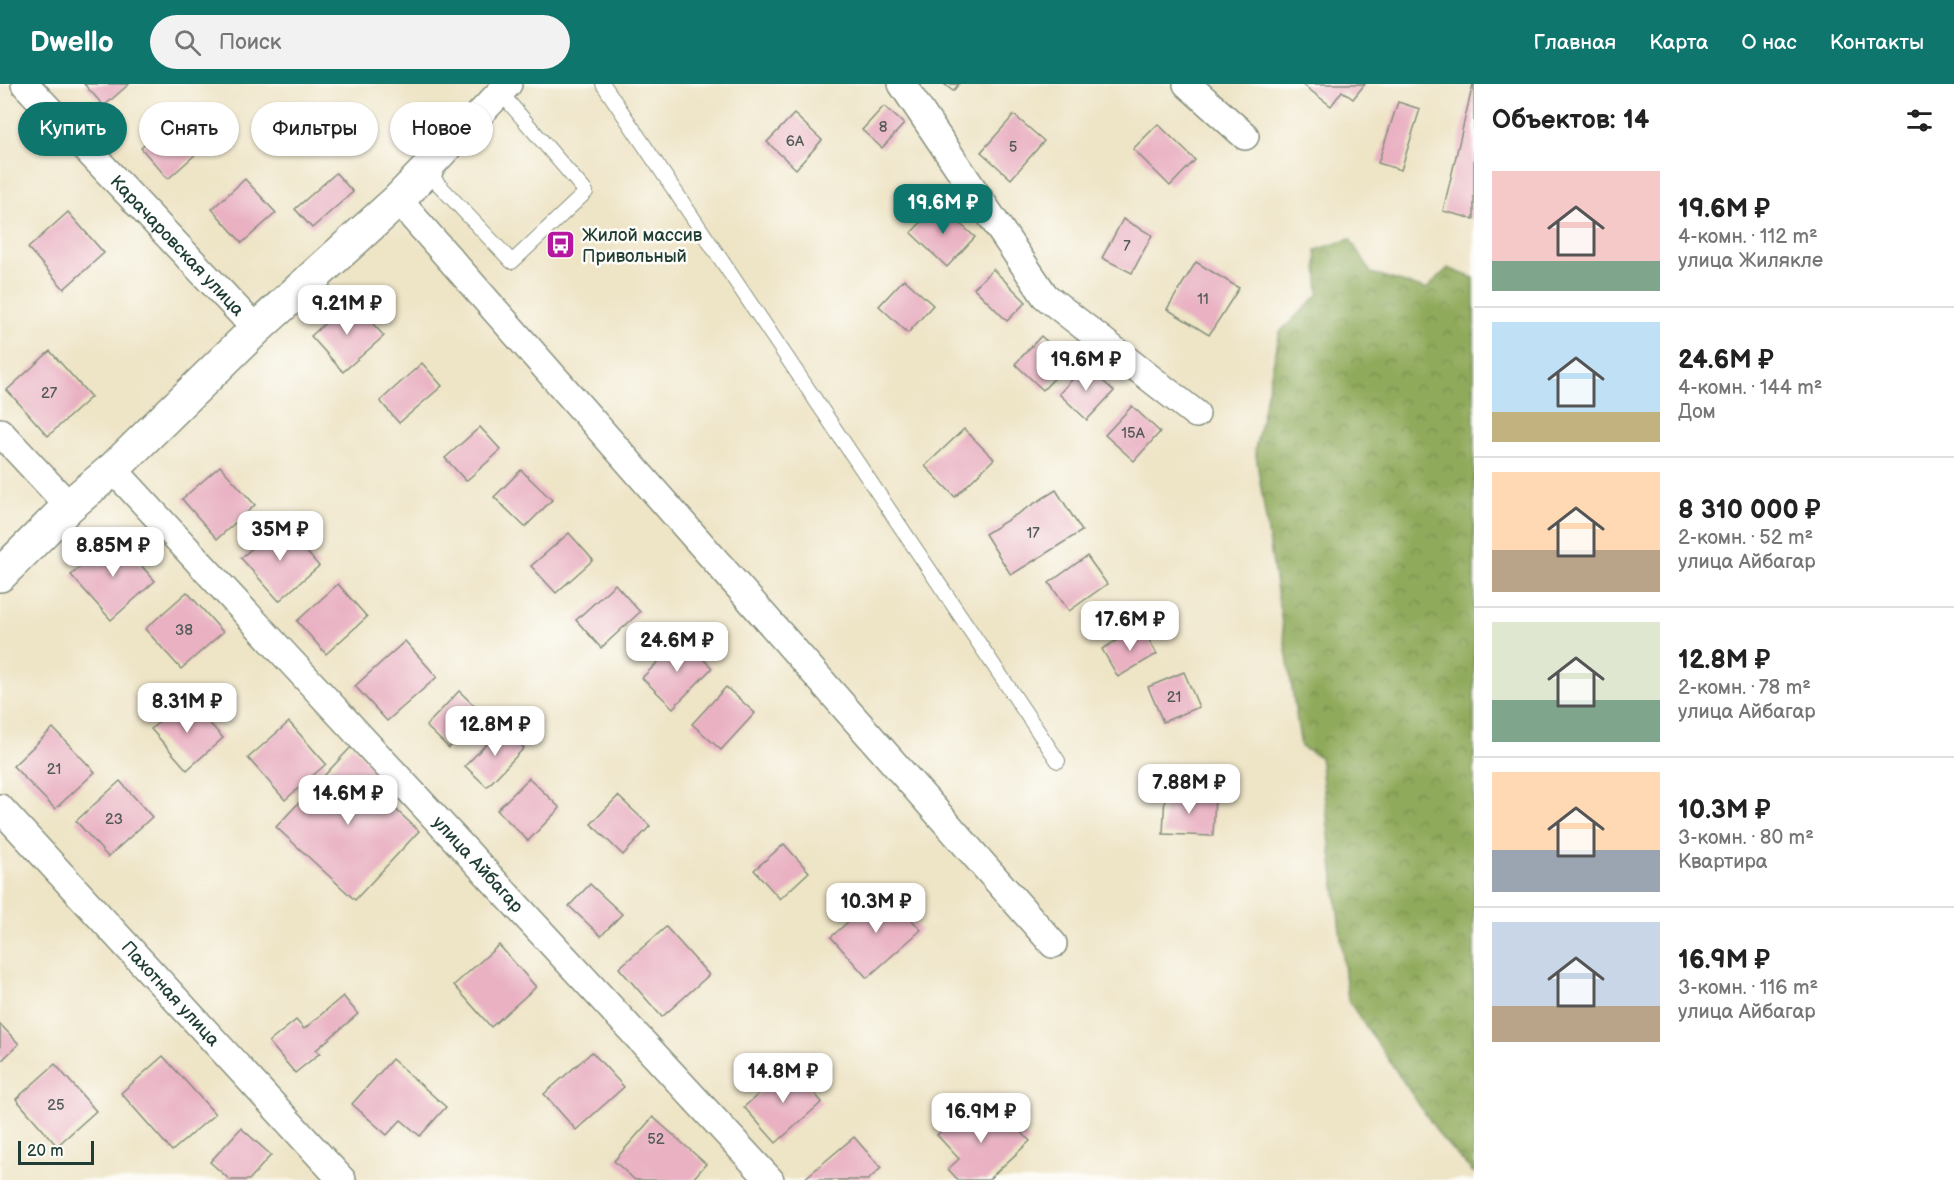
<!DOCTYPE html>
<html lang="ru">
<head>
<meta charset="utf-8">
<style>
  body { margin:0; font-family:"Balsamiq Sans",sans-serif; background:#f2f2f2; color:#222; height:100vh; display:flex; flex-direction:column; font-size:22px; white-space:nowrap }
  * { box-sizing:border-box; margin:0 }
  p { font-size:20px; color:#767676 }
  .icon { flex:none; width:33px; height:33px; fill:none; stroke:currentColor; stroke-width:2; stroke-linecap:round; stroke-linejoin:round }
  .map { position:relative; flex:1; overflow:hidden }
  .drawer { display:flex; flex-direction:column; background:#fff; width:480px }
  .drawer>* { flex:none }
  .banner { position:absolute; left:18px; top:18px; width:570px; height:54px; display:flex; gap:12px }
  .scale { position:absolute; left:18px; bottom:15px; width:76px; box-sizing:border-box; padding-left:6px; border:3px solid #1f3d34; border-top:0; font-size:16px; line-height:21px; white-space:nowrap; color:#1f3d34; -webkit-text-stroke:4px #fdfcf7; paint-order:stroke }
  .price { position:absolute; translate:-50% -51px; padding:0 14px; border-radius:12px; background:#fff; color:#222; font-size:20px; line-height:39px; filter:drop-shadow(0 2px 3px #0008) }
  .price::after { content:''; position:absolute; left:50%; top:36px; width:18px; height:14px; margin-left:-9px; background:inherit; clip-path:polygon(0 0,100% 0,50% 100%) }
  .price.selected { background:#0f766e; color:#fff }
  ul { padding:0; list-style:none }
  li { display:flex; align-items:center; gap:18px; height:150px; padding:0 18px }
  li+li { border-top:2px solid #e0e0e0 }
  li span { display:grid; place-items:center; flex:none; width:168px; height:120px; border-radius:0px; color:#555 }
  li>.icon { margin-inline-start:auto }
  span .icon { width:72px; height:72px; fill:#fffc; stroke-width:1 }
  li b { font-size:26px }
  h2 { display:flex; justify-content:space-between; align-items:center; height:72px; padding:0 18px; font-size:26px }
  .chip { padding:0 21px; border-radius:27px; background:#fff; box-shadow:0 2px 4px #0004; font-size:21px; line-height:54px }
  .chip.selected { background:#0f766e; color:#fff }
  header { display:flex; align-items:center; gap:36px; box-sizing:border-box; height:84px; padding:0 30px; background:#0f766e; color:#fff }
  header strong { font-size:28px }
  nav { display:flex; gap:33px; margin-inline-start:auto; font-size:21px }
  .search { width:420px; height:54px; background:#f2f2f2; display:flex; align-items:center; gap:15px; box-sizing:border-box; padding:0 21px; border-radius:33px; color:#767676; font-size:22px }
  main { display:flex; flex:1; min-height:0 }
  .map>svg:first-child { display:block }
  .forest { fill:url(#forest-crowns); stroke:#587448; stroke-width:1.5 }
  .building { fill:#e9b1c2 }
  .lines { fill:none; stroke-linecap:round; stroke-linejoin:round }
  .service-casing { stroke:#86907d; stroke-width:16 }
  .minor-casing { stroke:#86907d; stroke-width:30 }
  .tertiary-casing { stroke:#86907d; stroke-width:36 }
  .service { stroke:#fff; stroke-width:14 }
  .minor { stroke:#fff; stroke-width:27 }
  .tertiary { stroke:#fff; stroke-width:33 }
  .labels { text-anchor:middle; dominant-baseline:central; stroke-width:5; stroke-linejoin:round; paint-order:stroke }
  .number-label { font-size:15px; fill:#525a58 }
  .poi-label { font-size:18px; fill:#1f3d34; stroke:#fdfcf7; text-anchor:start }
  .street-label { font-size:18px; fill:#1f3d34; stroke:#fdfcf7 }
</style>
</head>
<body>
<header>
<strong>Dwello</strong>
<div class="search"><svg class="icon" aria-label="search" viewBox="0 0 24 24"><circle cx="10" cy="10" r="6"/><path d="M15 15l6 6"/></svg>Поиск</div>
<nav><a>Главная</a><a>Карта</a><a>О нас</a><a>Контакты</a></nav>
</header>
<main>
<div class="map">
<svg width="1474" height="1096" viewBox="0 0 1474 1096">
  <defs>
    <pattern id="forest-crowns" width="20" height="18" patternUnits="userSpaceOnUse" patternTransform="scale(1.5)"><rect width="20" height="18" fill="#90aa5c"/><path d="M2 6a3 3 0 1 1 6 0M12 15a3 3 0 1 1 6 0" fill="none" stroke="#758c4d"/></pattern>
  </defs>
  <rect width="100%" height="100%" fill="#fdfcf7"/>
  <filter id="ink" filterUnits="userSpaceOnUse"><feTurbulence type="fractalNoise" baseFrequency=".0167" numOctaves="2"/><feDisplacementMap in="SourceGraphic" scale="12" xChannelSelector="R" yChannelSelector="G"/><feConvolveMatrix kernelMatrix="1 2 1 2 8 2 1 2 1" color-interpolation-filters="sRGB"/></filter>
  <filter id="wash" filterUnits="userSpaceOnUse"><feTurbulence type="fractalNoise" baseFrequency=".008" numOctaves="4" result="noise"/><feDisplacementMap in="SourceGraphic" scale="24" xChannelSelector="R" yChannelSelector="G"/><feGaussianBlur stdDeviation="1.35" result="paint"/><feColorMatrix in="noise" values="0 0 0 0 0 0 0 0 0 0 0 0 0 0 0 0 0 1.4 0 .05"/><feComposite in="paint" operator="in"/></filter>
  <g filter="url(#wash)">
    <rect width="100%" height="100%" fill="#eee4c6"/>
    <!-- forest -->
    <polygon class="forest" points="1350,155 1371,189 1426,205 1448,184 1474,194 1474,1089 1443,1056 1348,916 1320,673 1301,663 1255,365 1280,248 1319,210 1316,166"/>
    <g id="blocks">
      <!-- building -->
      <g class="building">
        <polygon points="84,0 129,0 104,22"/>
        <polygon points="944,0 959,0 953,7"/>
        <polygon points="1302,0 1365,0 1353,15 1342,7 1331,22"/>
        <polygon points="1473,0 1474,0 1474,135 1443,127"/>
        <polygon points="1398,18 1420,25 1401,86 1378,79"/>
        <polygon points="884,22 904,40 882,64 862,46"/>
        <polygon points="794,30 822,56 796,85 767,58"/>
        <polygon points="179,31 206,61 168,95 141,64"/>
        <polygon points="1014,31 1044,57 1011,95 981,68"/>
        <polygon points="1158,40 1195,76 1170,102 1133,65"/>
        <polygon points="336,89 353,108 312,144 295,125"/>
        <polygon points="245,95 276,129 242,159 212,125"/>
        <polygon points="938,120 975,153 947,183 911,149"/>
        <polygon points="68,128 104,169 64,205 28,164"/>
        <polygon points="1123,135 1152,151 1132,189 1102,174"/>
        <polygon points="1196,178 1239,204 1209,251 1167,225"/>
        <polygon points="993,185 1026,218 1007,237 974,204"/>
        <polygon points="904,195 933,221 908,249 879,222"/>
        <polygon points="351,216 384,252 343,288 311,252"/>
        <polygon points="1041,252 1070,278 1043,306 1015,280"/>
        <polygon points="50,267 91,313 48,352 7,306"/>
        <polygon points="422,279 442,302 399,339 380,317"/>
        <polygon points="1085,281 1114,307 1087,336 1059,310"/>
        <polygon points="1132,322 1160,348 1134,377 1105,351"/>
        <polygon points="480,343 501,366 466,397 445,374"/>
        <polygon points="964,345 994,375 955,413 925,382"/>
        <polygon points="220,382 255,421 217,455 182,415"/>
        <polygon points="521,386 552,416 525,443 494,413"/>
        <polygon points="1056,406 1082,447 1011,491 985,450"/>
        <polygon points="281,439 319,482 279,517 241,474"/>
        <polygon points="569,449 593,476 556,509 531,482"/>
        <polygon points="115,452 155,497 111,536 71,491"/>
        <polygon points="1087,472 1107,500 1069,527 1049,499"/>
        <polygon points="338,500 367,533 326,570 297,537"/>
        <polygon points="615,500 640,528 601,564 576,536"/>
        <polygon points="187,508 223,548 181,585 145,545"/>
        <polygon points="1141,542 1157,570 1118,593 1102,565"/>
        <polygon points="682,554 712,584 673,624 642,594"/>
        <polygon points="405,557 437,593 387,637 355,602"/>
        <polygon points="1184,588 1199,623 1163,638 1148,603"/>
        <polygon points="726,603 755,629 721,666 692,640"/>
        <polygon points="459,607 482,629 449,664 426,642"/>
        <polygon points="186,613 223,654 187,686 151,645"/>
        <polygon points="289,638 326,680 285,716 248,674"/>
        <polygon points="503,643 524,664 487,703 465,682"/>
        <polygon points="53,644 95,688 55,725 13,682"/>
        <polygon points="352,662 382,691 366,709 384,726 390,720 419,747 355,816 276,743"/>
        <polygon points="529,694 560,724 528,757 497,726"/>
        <polygon points="120,697 152,733 108,773 76,737"/>
        <polygon points="1165,710 1215,712 1213,752 1163,750"/>
        <polygon points="618,712 650,742 623,771 591,740"/>
        <polygon points="784,760 809,788 780,815 754,786"/>
        <polygon points="590,800 622,830 601,852 569,822"/>
        <polygon points="884,806 921,846 867,894 831,853"/>
        <polygon points="666,843 709,891 662,933 619,884"/>
        <polygon points="499,861 536,903 491,943 454,901"/>
        <polygon points="343,912 358,930 316,966 320,969 295,989 269,958 296,936 304,945"/>
        <polygon points="0,940 19,960 0,978"/>
        <polygon points="592,968 624,1003 576,1046 544,1010"/>
        <polygon points="163,972 215,1030 172,1067 121,1009"/>
        <polygon points="392,975 446,1023 420,1052 401,1036 387,1051 352,1020"/>
        <polygon points="55,980 96,1027 57,1062 16,1015"/>
        <polygon points="790,982 822,1018 776,1059 744,1023"/>
        <polygon points="970,1020 989,1039 1001,1027 1030,1057 988,1096 958,1096 948,1085 959,1075 937,1051"/>
        <polygon points="653,1033 706,1080 692,1096 635,1096 614,1077"/>
        <polygon points="241,1044 271,1071 249,1096 230,1096 210,1078"/>
        <polygon points="854,1053 881,1084 868,1096 803,1096"/>
      </g>
    </g>
  </g>
  <g filter="url(#ink)">
    <use href="#blocks" fill-opacity="0" stroke="#86907d" stroke-width="1.5"/>
    <g class="lines">
      <defs>
        <g id="service">
          <polyline points="603,0 1058,677"/>
          <polyline points="426,87 512,178 586,108 500,8"/>
        </g>
        <g id="minor">
          <path id="s1" d="M25 0 256 245"/>
          <polyline points="902,0 1045,212 1196,330"/>
          <polyline points="1187,0 1245,52"/>
          <polyline points="426,87 508,0"/>
          <polyline points="398,116 1053,860"/>
          <polyline points="0,348 69,422"/>
          <path id="s2" d="M113 385 770 1096"/>
          <path id="s3" d="M0 724 342 1096"/>
        </g>
        <polyline id="tertiary" points="0,491 69,422 113,385 256,245 398,116 426,87"/>
      </defs>
      <!-- service casing -->
      <use href="#service" class="service-casing"/>
      <!-- minor casing -->
      <use href="#minor" class="minor-casing"/>
      <!-- tertiary casing -->
      <use href="#tertiary" class="tertiary-casing"/>
      <!-- service -->
      <use href="#service" class="service"/>
      <!-- minor -->
      <use href="#minor" class="minor"/>
      <!-- tertiary -->
      <use href="#tertiary" class="tertiary"/>
    </g>
  </g>
  <!-- icons -->
  <defs>
    <symbol id="bus-square" viewBox="-11 -11 22 22"><rect x="-9" y="-9" width="18" height="18" rx="4" fill="#b5179e" stroke="#fdfcf7"/><path d="M-5-6H5V4H4V6H2V4H-2V6H-4V4H-5ZM-3.5-4V0h7V-4ZM-3.5 1.2v1.5H-2V1.2ZM2 1.2v1.5H3.5V1.2Z" fill="#fff"/></symbol>
  </defs>
  <g fill-rule="evenodd">
    <use href="#bus-square" x="544" y="144" width="33" height="33"/>
  </g>
  <g class="labels">
    <!-- number labels -->
    <g class="number-label">
      <text x="883" y="43">8</text>
      <text x="795" y="57">6А</text>
      <text x="1013" y="63">5</text>
      <text x="1127" y="162">7</text>
      <text x="1203" y="215">11</text>
      <text x="49" y="309">27</text>
      <text x="1133" y="349">15А</text>
      <text x="1033" y="449">17</text>
      <text x="184" y="546">38</text>
      <text x="1174" y="613">21</text>
      <text x="54" y="685">21</text>
      <text x="114" y="735">23</text>
      <text x="56" y="1021">25</text>
      <text x="656" y="1055">52</text>
    </g>
    <!-- poi labels -->
    <g class="poi-label">
      <text x="582" y="151">Жилой массив<tspan x="582" dy="21">Привольный</tspan></text>
    </g>
    <!-- street labels -->
    <g class="street-label">
      <text stroke="none"><textPath href="#s1" startOffset="222">Карачаровская улица</textPath></text>
      <text stroke="none"><textPath href="#s2" startOffset="538">улица Айбагар</textPath></text>
      <text stroke="none"><textPath href="#s3" startOffset="252">Пахотная улица</textPath></text>
    </g>
  </g>
</svg>
<div class="scale">20 m</div>
<b class="price selected" style="left:943px;top:151px">19.6M ₽</b>
<b class="price" style="left:347px;top:252px">9.21M ₽</b>
<b class="price" style="left:1086px;top:308px">19.6M ₽</b>
<b class="price" style="left:280px;top:478px">35M ₽</b>
<b class="price" style="left:113px;top:494px">8.85M ₽</b>
<b class="price" style="left:1130px;top:568px">17.6M ₽</b>
<b class="price" style="left:677px;top:589px">24.6M ₽</b>
<b class="price" style="left:187px;top:650px">8.31M ₽</b>
<b class="price" style="left:495px;top:673px">12.8M ₽</b>
<b class="price" style="left:1189px;top:731px">7.88M ₽</b>
<b class="price" style="left:348px;top:742px">14.6M ₽</b>
<b class="price" style="left:876px;top:850px">10.3M ₽</b>
<b class="price" style="left:783px;top:1020px">14.8M ₽</b>
<b class="price" style="left:981px;top:1060px">16.9M ₽</b>
<div class="banner">
<a class="chip selected">Купить</a>
<a class="chip">Снять</a>
<a class="chip">Фильтры</a>
<a class="chip">Новое</a>
</div>
</div>
<section class="drawer">
<h2>Объектов: 14<svg class="icon" aria-label="filters" viewBox="0 0 24 24"><path d="M4 7h16M4 17h16"/><circle cx="9" cy="7" r="2"/><circle cx="15" cy="17" r="2"/></svg></h2>
<ul>
<li><span style="background:linear-gradient(#f6c9c9 75%,#7fa58c 0)"><svg class="icon" aria-label="home" viewBox="0 0 24 24"><path d="M3 11l9-7 9 7M6 9v11h12V9"/></svg></span><div><b>19.6M ₽</b><p>4-комн. · 112 m²</p><p>улица Жилякле</p></div></li>
<li><span style="background:linear-gradient(#bfe0f5 75%,#c2b280 0)"><svg class="icon" aria-label="home" viewBox="0 0 24 24"><path d="M3 11l9-7 9 7M6 9v11h12V9"/></svg></span><div><b>24.6M ₽</b><p>4-комн. · 144 m²</p><p>Дом</p></div></li>
<li><span style="background:linear-gradient(#ffd9b3 65%,#b9a48a 0)"><svg class="icon" aria-label="home" viewBox="0 0 24 24"><path d="M3 11l9-7 9 7M6 9v11h12V9"/></svg></span><div><b>8 310 000 ₽</b><p>2-комн. · 52 m²</p><p>улица Айбагар</p></div></li>
<li><span style="background:linear-gradient(#dfe7d0 65%,#7fa58c 0)"><svg class="icon" aria-label="home" viewBox="0 0 24 24"><path d="M3 11l9-7 9 7M6 9v11h12V9"/></svg></span><div><b>12.8M ₽</b><p>2-комн. · 78 m²</p><p>улица Айбагар</p></div></li>
<li><span style="background:linear-gradient(#ffd9b3 65%,#9aa5b1 0)"><svg class="icon" aria-label="home" viewBox="0 0 24 24"><path d="M3 11l9-7 9 7M6 9v11h12V9"/></svg></span><div><b>10.3M ₽</b><p>3-комн. · 80 m²</p><p>Квартира</p></div></li>
<li><span style="background:linear-gradient(#c9d6e8 70%,#b9a48a 0)"><svg class="icon" aria-label="home" viewBox="0 0 24 24"><path d="M3 11l9-7 9 7M6 9v11h12V9"/></svg></span><div><b>16.9M ₽</b><p>3-комн. · 116 m²</p><p>улица Айбагар</p></div></li>
</ul>
</section>
</main>
</body>
</html>
